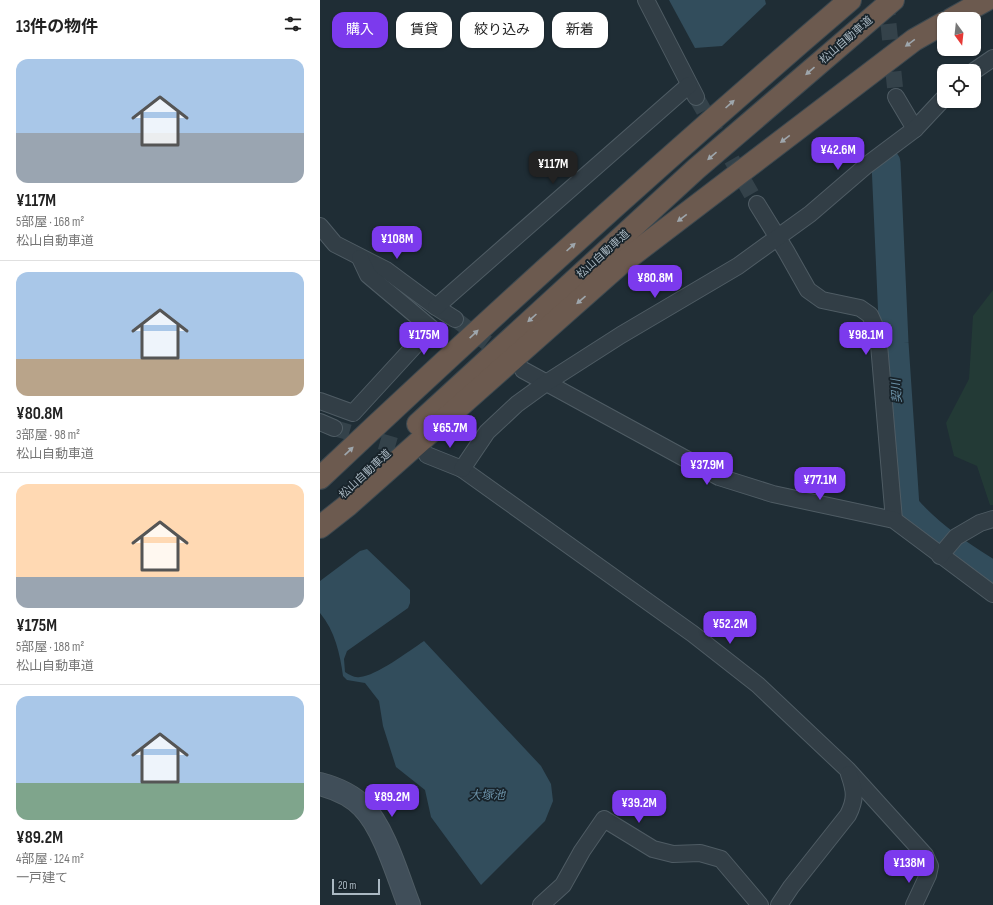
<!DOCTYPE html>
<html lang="ja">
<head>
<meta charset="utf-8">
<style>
  body { margin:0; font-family:"Sofia Sans Condensed","Noto Sans JP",sans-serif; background:#f2f2f2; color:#222; height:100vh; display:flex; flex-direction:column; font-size:15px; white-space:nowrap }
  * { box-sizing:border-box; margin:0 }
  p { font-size:13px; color:#767676 }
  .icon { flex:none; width:22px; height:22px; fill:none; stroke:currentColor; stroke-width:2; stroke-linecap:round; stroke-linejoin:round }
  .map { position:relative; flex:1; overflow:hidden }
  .drawer { display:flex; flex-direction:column; background:#fff; width:320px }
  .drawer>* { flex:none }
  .top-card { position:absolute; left:12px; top:12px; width:380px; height:36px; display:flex; gap:8px }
  .needle { width:26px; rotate:165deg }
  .controls { position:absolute; left:617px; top:12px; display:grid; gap:8px }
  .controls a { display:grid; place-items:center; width:44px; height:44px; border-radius:8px; background:#fff; box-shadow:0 1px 3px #0004; font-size:20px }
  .scale { position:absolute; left:12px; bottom:10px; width:48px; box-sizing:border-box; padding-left:4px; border:2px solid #abb9c3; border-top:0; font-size:11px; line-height:14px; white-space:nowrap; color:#abb9c3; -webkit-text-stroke:3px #18232a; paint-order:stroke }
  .price { position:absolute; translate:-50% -34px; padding:0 9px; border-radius:8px; background:#7c3aed; color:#fff; font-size:13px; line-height:26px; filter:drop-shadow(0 1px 2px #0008) }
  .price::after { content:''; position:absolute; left:50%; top:24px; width:12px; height:9px; margin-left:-6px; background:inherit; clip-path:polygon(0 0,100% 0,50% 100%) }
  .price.selected { background:#222; color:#fff }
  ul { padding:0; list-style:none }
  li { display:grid; align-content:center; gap:8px; height:212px; padding:0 16px }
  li+li { border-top:1px solid #e0e0e0 }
  li span { display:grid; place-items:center; height:124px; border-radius:12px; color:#555 }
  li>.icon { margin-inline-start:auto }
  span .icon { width:72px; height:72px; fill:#fffc; stroke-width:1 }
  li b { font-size:17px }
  h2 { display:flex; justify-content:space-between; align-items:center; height:48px; padding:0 16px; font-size:17px }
  .chip { padding:0 14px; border-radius:12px; background:#fff; box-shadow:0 1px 3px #0004; font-size:14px; line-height:36px }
  .chip.selected { background:#7c3aed; color:#fff }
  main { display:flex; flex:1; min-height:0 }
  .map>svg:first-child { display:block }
  .green { fill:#233a36 }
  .water { fill:#324d5c }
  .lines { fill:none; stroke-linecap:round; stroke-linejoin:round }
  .river { stroke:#324d5c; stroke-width:29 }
  .street-tunnel { stroke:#34424a; stroke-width:16; stroke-dasharray:16 8; stroke-linecap:butt }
  .street-casing { stroke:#4f5c64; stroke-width:18 }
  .secondary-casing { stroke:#4f5c64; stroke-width:24 }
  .highway-casing { stroke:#3d4950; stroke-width:24 }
  .street { stroke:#323e46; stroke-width:16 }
  .secondary { stroke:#404e59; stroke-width:22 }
  .highway { stroke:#6c5a4f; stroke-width:22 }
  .oneway { fill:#9ea6ac }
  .labels { text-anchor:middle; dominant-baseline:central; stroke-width:3.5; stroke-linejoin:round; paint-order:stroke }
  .street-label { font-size:11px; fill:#abb9c3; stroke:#18232a }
  .water-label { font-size:12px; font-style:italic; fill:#6c92a8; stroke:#18232a }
</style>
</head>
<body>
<main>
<section class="drawer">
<h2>13件の物件<svg class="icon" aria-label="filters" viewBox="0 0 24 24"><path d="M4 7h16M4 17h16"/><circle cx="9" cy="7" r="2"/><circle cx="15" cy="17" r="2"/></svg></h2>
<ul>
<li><span style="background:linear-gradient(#a9c7e8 60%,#9aa5b1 0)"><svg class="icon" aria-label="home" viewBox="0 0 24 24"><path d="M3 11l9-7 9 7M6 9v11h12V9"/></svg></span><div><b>¥117M</b><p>5部屋 · 168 m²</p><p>松山自動車道</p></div></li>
<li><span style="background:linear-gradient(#a9c7e8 70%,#b9a48a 0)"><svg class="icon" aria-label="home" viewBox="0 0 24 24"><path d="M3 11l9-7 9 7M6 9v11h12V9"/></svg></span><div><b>¥80.8M</b><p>3部屋 · 98 m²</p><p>松山自動車道</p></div></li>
<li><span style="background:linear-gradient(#ffd9b3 75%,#9aa5b1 0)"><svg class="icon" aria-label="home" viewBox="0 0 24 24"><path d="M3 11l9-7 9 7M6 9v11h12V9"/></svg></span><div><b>¥175M</b><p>5部屋 · 188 m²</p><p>松山自動車道</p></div></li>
<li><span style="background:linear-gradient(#a9c7e8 70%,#7fa58c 0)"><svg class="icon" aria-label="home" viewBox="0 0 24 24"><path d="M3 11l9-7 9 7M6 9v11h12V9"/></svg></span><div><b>¥89.2M</b><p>4部屋 · 124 m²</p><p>一戸建て</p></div></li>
</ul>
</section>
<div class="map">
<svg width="673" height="905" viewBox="0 0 673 905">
  <rect width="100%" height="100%" fill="#1f2d35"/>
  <!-- green -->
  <polygon class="green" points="673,290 673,505 670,505 657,466 634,456 626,423 649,379 653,316"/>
  <!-- water -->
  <g class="water">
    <polygon points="349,0 445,0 446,4 402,46 375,48"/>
    <path d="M47 549 90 590V603L88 608 27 651 24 659 25 672C30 675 34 678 40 677 56 676 89 651 104 641L221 766 231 784 233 801 225 821 161 885 111 817 105 790 76 767 63 726 59 701 45 683 27 680 23 676C20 654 15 631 0 613V581L40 551Z"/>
  </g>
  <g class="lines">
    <!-- river -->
    <path class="river" d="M566 163 574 343 585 507C610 536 641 556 673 576"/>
    <!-- street-tunnel -->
    <g class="street-tunnel">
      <polyline points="566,0 576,97"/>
      <polyline points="376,97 437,204"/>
      <polyline points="135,319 186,357"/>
      <polyline points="14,428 98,452"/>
    </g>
    <defs>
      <g id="street">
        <polyline points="326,0 376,97"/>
        <polyline points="654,71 673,58"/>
        <polyline points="576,97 595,129"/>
        <polyline points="437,204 466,251 488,290 502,300 540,308 550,315 558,333 574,520"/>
        <polyline points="0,226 15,244 66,270 116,307 135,319"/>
        <polyline points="116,307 369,85"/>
        <polyline points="203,370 399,477 453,494 574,520 673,594"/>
        <polyline points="0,401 33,413 111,328 48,275 40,258"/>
        <polyline points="0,422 14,428"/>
        <polyline points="107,455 142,469 373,634 438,685 528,770 605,855 610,866 608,875 594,905"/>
        <polyline points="142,469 167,432 197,404 226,383 301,335 418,266 490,214 547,165 595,129 624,98"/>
        <polyline points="620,556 636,537 660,523 673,519"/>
        <polyline points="221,905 243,885 262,851 284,819 333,849 353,854 380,853 401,859 440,905"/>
        <path d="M459 905 471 887 528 815C536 799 535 791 529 774"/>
      </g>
      <path id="secondary" d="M0 784C15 788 32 795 43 807 64 828 78 877 89 905"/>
      <g id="highway">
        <polyline points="632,19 666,0"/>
        <polyline points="98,424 376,169 573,0"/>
        <path d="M0 478C173 315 349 155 530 0"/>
        <polyline points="0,527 28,505 299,265 594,40 624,23"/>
      </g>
    </defs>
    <!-- street casing -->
    <use href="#street" class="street-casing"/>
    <!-- secondary casing -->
    <use href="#secondary" class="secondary-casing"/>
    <!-- highway casing -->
    <use href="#highway" class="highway-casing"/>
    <!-- street -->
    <use href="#street" class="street"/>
    <!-- secondary -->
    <use href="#secondary" class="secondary"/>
    <!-- highway -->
    <use href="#highway" class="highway"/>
  </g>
  <!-- one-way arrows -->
  <defs><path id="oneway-solid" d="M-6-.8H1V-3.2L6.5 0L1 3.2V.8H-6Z"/></defs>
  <g class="oneway">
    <use href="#oneway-solid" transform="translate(590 43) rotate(144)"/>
    <use href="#oneway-solid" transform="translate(490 71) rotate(139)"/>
    <use href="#oneway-solid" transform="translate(410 104) rotate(-42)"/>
    <use href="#oneway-solid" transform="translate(465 139) rotate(143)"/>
    <use href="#oneway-solid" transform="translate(392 156) rotate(139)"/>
    <use href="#oneway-solid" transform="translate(362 218) rotate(143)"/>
    <use href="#oneway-solid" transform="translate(251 247) rotate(-42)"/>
    <use href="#oneway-solid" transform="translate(261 300) rotate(139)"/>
    <use href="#oneway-solid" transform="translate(212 318) rotate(138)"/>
    <use href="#oneway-solid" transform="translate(154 334) rotate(-43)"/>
    <use href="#oneway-solid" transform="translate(29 451) rotate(-43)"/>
  </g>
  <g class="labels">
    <!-- street labels -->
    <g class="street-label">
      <text transform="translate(526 40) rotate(-41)">松山自動車道</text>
      <text transform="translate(283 254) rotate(-42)">松山自動車道</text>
      <text transform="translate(45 474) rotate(-43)">松山自動車道</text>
    </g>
    <!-- water labels -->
    <g class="water-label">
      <text transform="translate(577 391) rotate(-94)">契川</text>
      <text x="167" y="795">大塚池</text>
    </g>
  </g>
</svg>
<div class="controls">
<a><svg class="needle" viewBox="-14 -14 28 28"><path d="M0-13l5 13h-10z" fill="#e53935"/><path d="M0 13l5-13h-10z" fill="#767676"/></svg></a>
<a><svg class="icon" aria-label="locate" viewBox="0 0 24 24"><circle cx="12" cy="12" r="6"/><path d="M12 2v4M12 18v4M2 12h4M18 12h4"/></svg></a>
</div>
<div class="scale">20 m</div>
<b class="price" style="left:518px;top:171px">¥42.6M</b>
<b class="price selected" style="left:233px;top:185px">¥117M</b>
<b class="price" style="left:77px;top:260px">¥108M</b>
<b class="price" style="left:335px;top:299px">¥80.8M</b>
<b class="price" style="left:104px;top:356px">¥175M</b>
<b class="price" style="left:546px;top:356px">¥98.1M</b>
<b class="price" style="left:130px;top:449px">¥65.7M</b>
<b class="price" style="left:387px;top:486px">¥37.9M</b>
<b class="price" style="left:500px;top:501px">¥77.1M</b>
<b class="price" style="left:410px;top:645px">¥52.2M</b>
<b class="price" style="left:72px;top:818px">¥89.2M</b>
<b class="price" style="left:319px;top:824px">¥39.2M</b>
<b class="price" style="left:589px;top:884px">¥138M</b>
<div class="top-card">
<a class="chip selected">購入</a>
<a class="chip">賃貸</a>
<a class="chip">絞り込み</a>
<a class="chip">新着</a>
</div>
</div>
</main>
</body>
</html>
